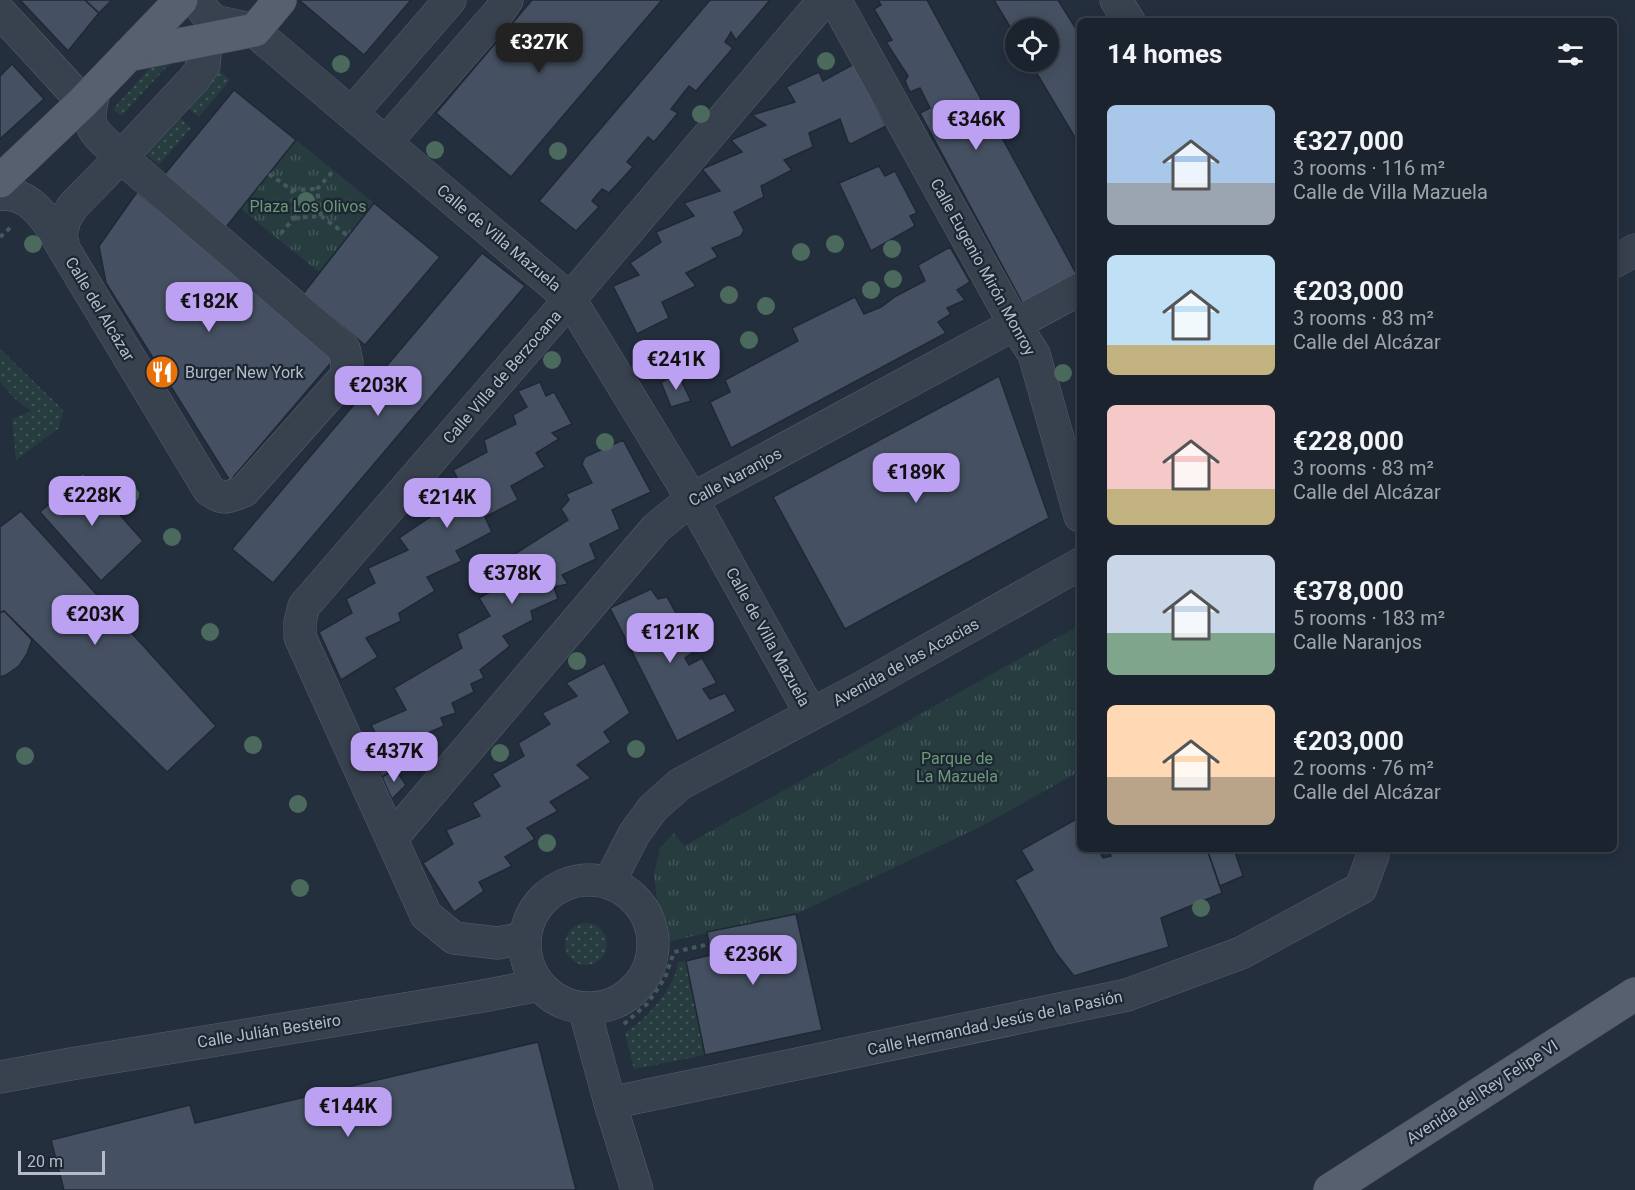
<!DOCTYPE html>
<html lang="en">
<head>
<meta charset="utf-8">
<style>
  body { margin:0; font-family:Roboto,sans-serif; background:#282f3a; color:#f1f3f6; height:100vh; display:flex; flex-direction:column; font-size:22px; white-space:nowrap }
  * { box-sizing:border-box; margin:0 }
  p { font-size:20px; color:#a0a4aa }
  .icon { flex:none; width:33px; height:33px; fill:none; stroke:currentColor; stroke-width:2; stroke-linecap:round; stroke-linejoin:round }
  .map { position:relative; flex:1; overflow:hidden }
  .side { position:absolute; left:1077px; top:18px; width:540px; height:834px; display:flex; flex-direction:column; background:#1b232e; border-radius:9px; box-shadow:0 3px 15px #0003,0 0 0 2px #39404a }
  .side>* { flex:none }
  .tools { position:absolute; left:1005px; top:18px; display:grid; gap:12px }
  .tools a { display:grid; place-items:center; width:54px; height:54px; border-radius:50%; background:#1b232e; box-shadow:0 3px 15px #0003,0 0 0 2px #39404a; font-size:30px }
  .scale { position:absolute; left:18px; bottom:15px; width:87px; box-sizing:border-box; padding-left:6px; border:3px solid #b4bcc9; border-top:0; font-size:16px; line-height:21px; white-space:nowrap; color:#b4bcc9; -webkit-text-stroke:4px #1d2633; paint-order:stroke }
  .price { position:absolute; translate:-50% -51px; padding:0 14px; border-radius:12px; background:#bca0f2; color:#111; font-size:20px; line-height:39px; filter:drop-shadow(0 2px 3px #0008) }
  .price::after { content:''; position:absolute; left:50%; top:36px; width:18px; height:14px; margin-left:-9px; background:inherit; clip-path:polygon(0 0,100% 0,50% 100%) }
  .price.selected { background:#222; color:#fff }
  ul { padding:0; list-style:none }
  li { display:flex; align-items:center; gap:18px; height:150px; padding:0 30px }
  li span { display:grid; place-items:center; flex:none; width:168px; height:120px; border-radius:9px; color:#555 }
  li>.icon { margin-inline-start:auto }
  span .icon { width:72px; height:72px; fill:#fffc; stroke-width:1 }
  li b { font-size:26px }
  h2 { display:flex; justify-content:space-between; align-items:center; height:72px; padding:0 30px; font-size:26px }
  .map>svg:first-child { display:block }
  .grass { fill:url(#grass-dots) }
  .park { fill:url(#park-tufts) }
  .building { fill:#455162; stroke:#1f2835; stroke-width:1.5 }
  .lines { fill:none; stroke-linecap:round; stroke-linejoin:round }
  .minor-casing { stroke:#565f6c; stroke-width:33 }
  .major-casing { stroke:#414a57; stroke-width:34 }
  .path { stroke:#44595c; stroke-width:4; stroke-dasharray:4.5 4.5; stroke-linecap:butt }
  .minor { stroke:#38414e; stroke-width:32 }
  .major { stroke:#56606e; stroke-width:33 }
  .tree { fill:#4b6a5d }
  .labels { text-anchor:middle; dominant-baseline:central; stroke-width:4.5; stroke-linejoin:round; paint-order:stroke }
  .park-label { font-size:16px; fill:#6b9a76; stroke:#1d2633 }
  .street-label { font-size:16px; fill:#b4bcc9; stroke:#1d2633 }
  .poi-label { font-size:16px; fill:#b4bcc9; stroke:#1d2633; text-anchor:start }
</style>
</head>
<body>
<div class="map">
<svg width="1635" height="1190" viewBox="0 0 1635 1190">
  <defs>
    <pattern id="grass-dots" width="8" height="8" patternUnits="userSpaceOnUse" patternTransform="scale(1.5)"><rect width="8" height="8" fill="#263c3f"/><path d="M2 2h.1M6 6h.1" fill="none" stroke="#435659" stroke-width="1.8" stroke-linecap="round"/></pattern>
    <pattern id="park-tufts" width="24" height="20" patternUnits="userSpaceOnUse" patternTransform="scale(1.5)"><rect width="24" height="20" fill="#263c3f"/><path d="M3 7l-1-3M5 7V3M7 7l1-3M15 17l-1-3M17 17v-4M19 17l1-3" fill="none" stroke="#435659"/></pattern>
  </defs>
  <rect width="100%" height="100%" fill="#242f3e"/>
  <!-- grass -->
  <g class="grass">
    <polygon points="173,60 121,116 113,109 151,67"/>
    <polygon points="218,69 230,80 199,117 185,106"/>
    <polygon points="178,116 191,128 159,165 146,154"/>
    <polygon points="0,349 63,410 59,428 16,460 12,419 31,411 14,398 0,382"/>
    <circle cx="586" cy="944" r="21"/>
    <path d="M686 961 705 1055 634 1069 625 1033C647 1018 675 989 678 962Z"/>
  </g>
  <!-- park -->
  <g class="park">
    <polygon points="296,140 374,203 319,272 241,209"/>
    <polygon points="1080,625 1080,771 982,826 796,914 666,942 657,902 654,874 660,848 674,833 684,846"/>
  </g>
  <!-- building -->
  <g class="building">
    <polygon points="20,0 85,0 99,13 68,51"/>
    <polygon points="85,0 112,0 99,13"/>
    <polygon points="299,0 411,0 364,55"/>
    <polygon points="532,0 662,0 511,177 436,113"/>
    <polygon points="710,0 770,0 736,40 731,32 725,42 733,48 696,91 689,86 671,109 678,113 654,142 648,137 627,162 633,167 609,193 602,189 592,201 599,207 576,231 539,201"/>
    <polygon points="878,0 927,0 1077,275 1024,306 920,113 930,108 920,88 910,92 905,81 908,76 886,42 892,40 874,9 881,5"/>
    <polygon points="994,0 1058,0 1080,35 1080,146 1030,62 1048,62 1048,28 1016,28 1016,37"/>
    <polygon points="12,64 44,99 0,139 0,76"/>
    <polygon points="854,64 886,126 851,144 848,142 840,119 809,133 813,147 784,160 792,170 761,186 764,197 734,212 744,230 741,236 712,248 718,257 686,273 696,286 662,302 669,318 637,334 613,286 639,275 630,263 661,242 656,232 694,216 684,203 720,191 702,169 742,152 731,140 766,125 752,115 795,102 786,87 819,72 823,81"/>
    <polygon points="234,90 296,140 222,232 159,181"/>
    <polygon points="879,166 885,176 895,171 917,213 910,216 915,226 871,251 839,183"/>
    <polygon points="137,192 336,357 230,481 106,283 99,246"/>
    <polygon points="374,203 440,257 365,345 303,294"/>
    <polygon points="950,247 970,282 957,290 965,300 947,308 951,314 938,322 946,333 731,448 710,402 730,392 725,380 798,341 792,328 855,297 864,314 881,307 896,296 925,281 918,265"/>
    <polygon points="482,253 525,286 273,583 232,549"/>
    <polygon points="678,374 691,401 671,407 661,382"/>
    <polygon points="999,376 1049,518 845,629 773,497"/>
    <polygon points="540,382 546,396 554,392 572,424 552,433 559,439 536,453 545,467 511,486 518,500 485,517 492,532 456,551 462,561 427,577 435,591 399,613 401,621 366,638 378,657 341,680 319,632 352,613 346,599 375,583 368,568 408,550 399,538 436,513 428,500 460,483 453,470 487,452 484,440 516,424 513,415 527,407 518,391"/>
    <polygon points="623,440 651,492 612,510 620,529 590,544 596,559 562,575 568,584 554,587 558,599 531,611 533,620 503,636 510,646 480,670 484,678 471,684 474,692 452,703 456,713 441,718 444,726 423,735 429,744 413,751 417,756 382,777 368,748 379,740 371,725 406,710 394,688 462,648 457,634 490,616 479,598 510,581 504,561 568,520 561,509 569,500 566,494 592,483 582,464 585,457"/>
    <polygon points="83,473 143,541 101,581 40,512"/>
    <polygon points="21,511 216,726 167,772 4,611 0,613 0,527"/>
    <polygon points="651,589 658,599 667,597 678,617 670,619 677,631 685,625 698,649 685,658 689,665 702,658 717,683 703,689 710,699 725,693 736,711 677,741 610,608"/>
    <polygon points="4,611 32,640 27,654 19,666 6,675 0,677 0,613"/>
    <polygon points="604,663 630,713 604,732 611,742 577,765 591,778 550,802 558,811 527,828 535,839 505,857 512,866 479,882 484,891 454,912 423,863 453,844 446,830 480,816 472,803 500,786 492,774 524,756 518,743 550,724 542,713 577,696 566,683"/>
    <polygon points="395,769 406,785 392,799 382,777"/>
    <polygon points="1080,817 1080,849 1098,849 1103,858 1111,856 1108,849 1207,849 1222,893 1161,918 1169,947 1074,976 1056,953 1015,880 1033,870 1021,850"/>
    <polygon points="1207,849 1234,849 1243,876 1220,886"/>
    <polygon points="796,914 822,1030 705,1055 686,961 711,955 707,932"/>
    <polygon points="538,1042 576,1190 64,1190 51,1140 190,1105 195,1123"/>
  </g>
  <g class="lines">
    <defs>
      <g id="minor">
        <polyline points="200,0 203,10 214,21 255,30 266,41 570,299 692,499 811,714"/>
        <polyline points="835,0 1015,325 1034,354 1080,516"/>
        <polyline points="1116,0 1129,21"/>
        <polyline points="0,12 83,102"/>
        <path d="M94 91C93 100 89 110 90 120 92 134 111 147 121 157L344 349 347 362 346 376 244 491C228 497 224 501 209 490L64 249 61 234 65 219 73 206 121 157 194 79 204 65 205 55 199 47 180 44"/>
        <polyline points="352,113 450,0"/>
        <polyline points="386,142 499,12 507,0"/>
        <path d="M0 194C6 195 14 194 19 197 41 206 53 230 64 249"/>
        <polyline points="1614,262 1635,250"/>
        <polyline points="392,838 656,528 692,499 1080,289"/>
        <circle cx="589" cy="944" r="64"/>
        <polyline points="609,883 634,834 653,808 680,784 859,689 1080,564"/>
        <polyline points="525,938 498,943 454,938 426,915 300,637 300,622 304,606 570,299 824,0"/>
        <polyline points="584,1008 610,1103 637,1190"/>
        <polyline points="0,1077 71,1064 483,996 539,985"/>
        <polyline points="610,1103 1127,995 1241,953 1361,888 1373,855 1373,849"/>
      </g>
      <g id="major">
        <polyline points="128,55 255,30 280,0"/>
        <polyline points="0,181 83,102 181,0"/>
        <polyline points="1330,1190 1635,994"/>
      </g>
    </defs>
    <!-- minor casing -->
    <use href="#minor" class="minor-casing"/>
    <!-- major casing -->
    <use href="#major" class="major-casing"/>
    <!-- path -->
    <g class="path">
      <polyline points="269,174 292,190 294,218 277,238"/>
      <polyline points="292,190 317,189"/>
      <polyline points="321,216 317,189 334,170"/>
      <polyline points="294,218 321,216 348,236"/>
      <polyline points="0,237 11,227"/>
      <polyline points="624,1024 647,1004 665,978 674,952 710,944"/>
    </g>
    <!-- minor -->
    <use href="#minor" class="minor"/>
    <!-- major -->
    <use href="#major" class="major"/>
  </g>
  <!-- trees -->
  <g class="tree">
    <circle cx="826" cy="61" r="9"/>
    <circle cx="341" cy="64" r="9"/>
    <circle cx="701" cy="114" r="9"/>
    <circle cx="435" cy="150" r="9"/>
    <circle cx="558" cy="151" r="9"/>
    <circle cx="306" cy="201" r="9"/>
    <circle cx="33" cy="244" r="9"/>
    <circle cx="835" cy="244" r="9"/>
    <circle cx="892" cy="249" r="9"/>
    <circle cx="801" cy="252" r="9"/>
    <circle cx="893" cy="279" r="9"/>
    <circle cx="871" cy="290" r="9"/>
    <circle cx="729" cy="295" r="9"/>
    <circle cx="766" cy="306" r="9"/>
    <circle cx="749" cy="340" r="9"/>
    <circle cx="552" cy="360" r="9"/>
    <circle cx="1063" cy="373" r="9"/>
    <circle cx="605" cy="442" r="9"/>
    <circle cx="130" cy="495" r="9"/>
    <circle cx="172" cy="537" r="9"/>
    <circle cx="210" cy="632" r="9"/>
    <circle cx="577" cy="661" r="9"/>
    <circle cx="253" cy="745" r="9"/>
    <circle cx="636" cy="749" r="9"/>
    <circle cx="500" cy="753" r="9"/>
    <circle cx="25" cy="756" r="9"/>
    <circle cx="298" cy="804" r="9"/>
    <circle cx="547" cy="843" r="9"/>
    <circle cx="300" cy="888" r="9"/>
    <circle cx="1201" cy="908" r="9"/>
  </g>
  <!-- icons -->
  <defs>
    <symbol id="restaurant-disc" viewBox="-11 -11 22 22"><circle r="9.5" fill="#e8710a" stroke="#1d2633"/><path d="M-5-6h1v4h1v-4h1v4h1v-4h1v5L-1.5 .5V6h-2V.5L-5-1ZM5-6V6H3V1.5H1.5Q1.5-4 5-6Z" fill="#fff"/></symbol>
  </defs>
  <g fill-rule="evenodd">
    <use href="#restaurant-disc" x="143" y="353" width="38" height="38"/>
  </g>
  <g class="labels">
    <!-- park labels -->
    <g class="park-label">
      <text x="308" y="206">Plaza Los Olivos</text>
      <text x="957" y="758">Parque de<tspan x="957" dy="18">La Mazuela</tspan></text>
    </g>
    <!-- street labels -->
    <g class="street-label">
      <text transform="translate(499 238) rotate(40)">Calle de Villa Mazuela</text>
      <text transform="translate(983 267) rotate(61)">Calle Eugenio Mirón Monroy</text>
      <text transform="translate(100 309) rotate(59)">Calle del Alcázar</text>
      <text transform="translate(502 377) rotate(-49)">Calle Villa de Berzocana</text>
      <text transform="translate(735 477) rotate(-29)">Calle Naranjos</text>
      <text transform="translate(768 637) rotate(61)">Calle de Villa Mazuela</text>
      <text transform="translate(906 662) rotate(-29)">Avenida de las Acacias</text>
      <text transform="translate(995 1023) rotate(-12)">Calle Hermandad Jesús de la Pasión</text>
      <text transform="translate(269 1031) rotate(-9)">Calle Julián Besteiro</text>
      <text transform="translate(1482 1092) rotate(-33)">Avenida del Rey Felipe VI</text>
    </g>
    <!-- poi labels -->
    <g class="poi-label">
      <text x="185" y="372">Burger New York</text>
    </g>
  </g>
</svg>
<div class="tools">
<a><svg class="icon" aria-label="locate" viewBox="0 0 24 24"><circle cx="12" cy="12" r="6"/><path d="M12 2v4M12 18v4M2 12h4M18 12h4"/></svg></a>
</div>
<div class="scale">20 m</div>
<b class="price selected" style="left:539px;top:74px">€327K</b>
<b class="price" style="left:976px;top:151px">€346K</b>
<b class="price" style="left:209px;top:333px">€182K</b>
<b class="price" style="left:676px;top:391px">€241K</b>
<b class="price" style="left:378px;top:417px">€203K</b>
<b class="price" style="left:916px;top:504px">€189K</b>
<b class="price" style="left:92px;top:527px">€228K</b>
<b class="price" style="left:447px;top:529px">€214K</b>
<b class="price" style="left:512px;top:605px">€378K</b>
<b class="price" style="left:95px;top:646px">€203K</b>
<b class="price" style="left:670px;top:664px">€121K</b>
<b class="price" style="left:394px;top:783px">€437K</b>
<b class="price" style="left:753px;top:986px">€236K</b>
<b class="price" style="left:348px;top:1138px">€144K</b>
<section class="side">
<h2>14 homes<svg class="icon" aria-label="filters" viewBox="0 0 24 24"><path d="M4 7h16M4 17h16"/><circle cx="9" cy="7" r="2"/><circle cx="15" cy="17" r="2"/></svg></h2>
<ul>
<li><span style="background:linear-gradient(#a9c7e8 65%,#9aa5b1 0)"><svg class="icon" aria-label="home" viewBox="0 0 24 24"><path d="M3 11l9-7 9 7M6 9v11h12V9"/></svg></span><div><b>€327,000</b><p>3 rooms · 116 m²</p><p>Calle de Villa Mazuela</p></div></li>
<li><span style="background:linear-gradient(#bfe0f5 75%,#c2b280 0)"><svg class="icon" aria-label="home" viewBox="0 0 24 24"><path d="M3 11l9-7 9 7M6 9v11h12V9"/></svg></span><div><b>€203,000</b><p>3 rooms · 83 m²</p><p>Calle del Alcázar</p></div></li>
<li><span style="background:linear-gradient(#f6c9c9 70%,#c2b280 0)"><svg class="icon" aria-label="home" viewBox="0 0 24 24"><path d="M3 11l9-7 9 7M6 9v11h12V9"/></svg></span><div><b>€228,000</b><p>3 rooms · 83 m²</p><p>Calle del Alcázar</p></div></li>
<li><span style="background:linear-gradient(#c9d6e8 65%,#7fa58c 0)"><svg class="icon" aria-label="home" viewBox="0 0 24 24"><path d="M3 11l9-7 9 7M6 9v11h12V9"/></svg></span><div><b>€378,000</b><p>5 rooms · 183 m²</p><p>Calle Naranjos</p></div></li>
<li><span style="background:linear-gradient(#ffd9b3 60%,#b9a48a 0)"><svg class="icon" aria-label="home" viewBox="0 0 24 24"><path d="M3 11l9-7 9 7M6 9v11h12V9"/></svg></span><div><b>€203,000</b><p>2 rooms · 76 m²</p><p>Calle del Alcázar</p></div></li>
</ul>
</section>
</div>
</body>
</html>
